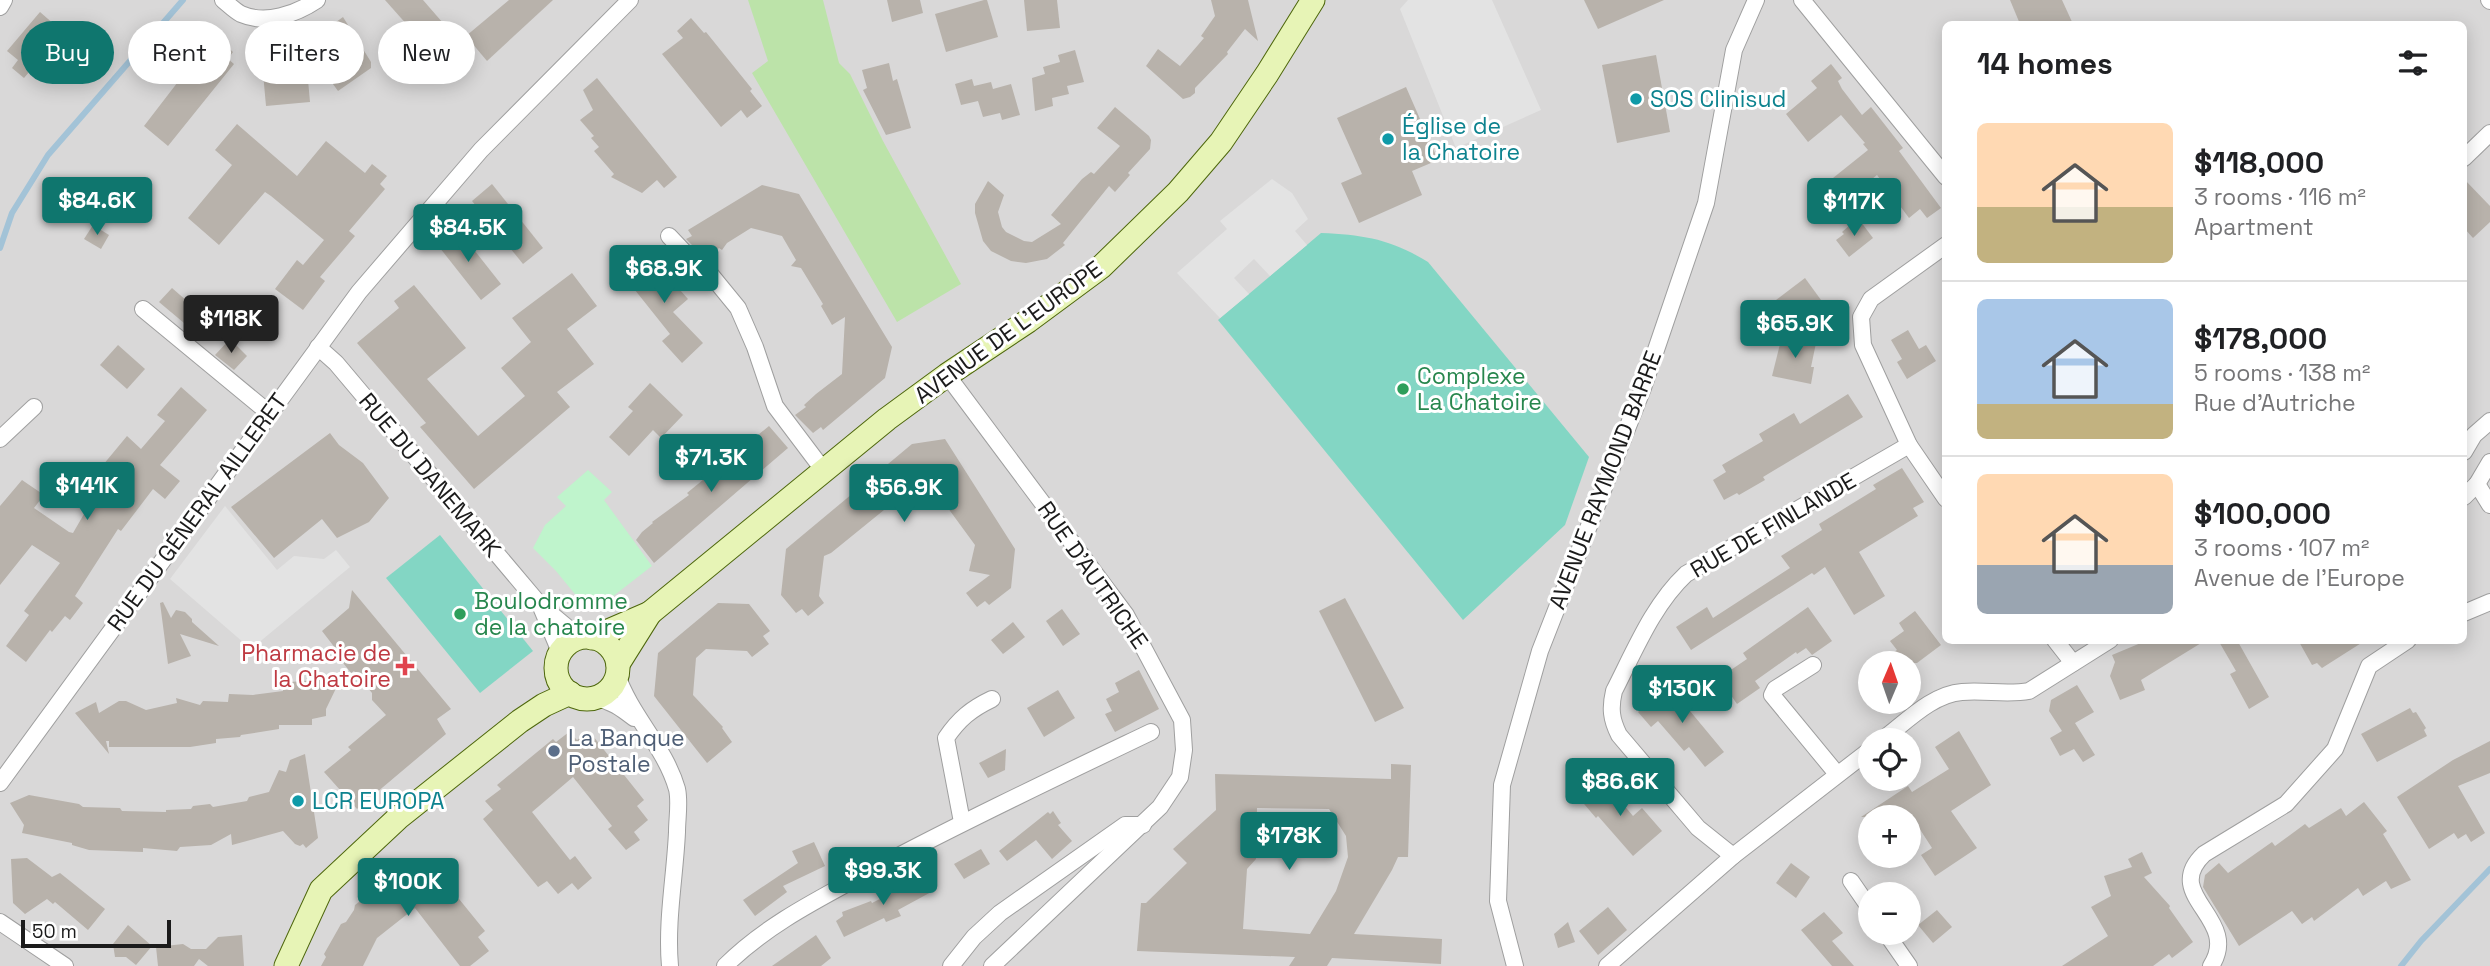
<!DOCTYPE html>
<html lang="en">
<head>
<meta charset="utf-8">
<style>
  body { margin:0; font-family:"Space Grotesk",sans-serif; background:#f2f2f2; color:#202124; height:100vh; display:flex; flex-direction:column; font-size:26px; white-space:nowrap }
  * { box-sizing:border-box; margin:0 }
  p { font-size:23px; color:#757577 }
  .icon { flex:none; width:38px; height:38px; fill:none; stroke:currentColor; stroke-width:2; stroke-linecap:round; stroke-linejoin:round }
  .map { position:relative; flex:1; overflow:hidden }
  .drawer { position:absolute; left:1942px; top:21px; width:525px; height:623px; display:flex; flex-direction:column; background:#fff; border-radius:10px; box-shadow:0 4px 18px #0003 }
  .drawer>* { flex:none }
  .banner { position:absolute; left:21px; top:21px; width:665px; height:63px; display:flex; gap:14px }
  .needle { width:46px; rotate:2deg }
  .buttons { position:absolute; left:1858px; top:651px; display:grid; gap:14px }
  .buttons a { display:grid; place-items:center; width:63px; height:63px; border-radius:50%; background:#fff; box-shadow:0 4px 18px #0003; font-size:35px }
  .scale { position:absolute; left:21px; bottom:18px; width:150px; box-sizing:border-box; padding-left:7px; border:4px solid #1b1b1b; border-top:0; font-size:19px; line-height:24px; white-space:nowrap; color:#1b1b1b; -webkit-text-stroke:5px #fff; paint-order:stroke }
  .price { position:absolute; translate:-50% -60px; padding:0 16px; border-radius:7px; background:#0f766e; color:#fff; font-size:23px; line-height:46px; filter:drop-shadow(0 2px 4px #0008) }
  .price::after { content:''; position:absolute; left:50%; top:42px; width:21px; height:16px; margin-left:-10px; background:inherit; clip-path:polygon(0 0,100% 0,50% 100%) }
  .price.selected { background:#222; color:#fff }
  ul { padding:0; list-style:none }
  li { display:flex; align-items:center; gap:21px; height:175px; padding:0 35px }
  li+li { border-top:2px solid #e0e0e0 }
  li span { display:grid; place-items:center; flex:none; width:196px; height:140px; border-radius:10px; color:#555 }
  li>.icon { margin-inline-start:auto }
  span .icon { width:84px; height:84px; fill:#fffc; stroke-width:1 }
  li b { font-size:30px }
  h2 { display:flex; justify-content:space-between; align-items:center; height:84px; padding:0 35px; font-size:30px }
  .pill { padding:0 24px; border-radius:32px; background:#fff; box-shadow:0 4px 18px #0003; font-size:24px; line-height:63px }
  .pill.selected { background:#0f766e; color:#fff }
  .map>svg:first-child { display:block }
  .residential { fill:#d9d8d8; fill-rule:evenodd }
  .grass { fill:#bce3a9 }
  .park { fill:#bff4cc }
  .pitch { fill:#83d6c4 }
  .parking { fill:#e3e3e3 }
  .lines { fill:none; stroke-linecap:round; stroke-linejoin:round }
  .stream { stroke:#a3c3d7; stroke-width:6 }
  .building { fill:#b8b2ab; fill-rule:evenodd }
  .street-casing { stroke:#9f9f9f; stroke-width:18 }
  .secondary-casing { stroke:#4e670c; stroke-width:25 }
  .street { stroke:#fff; stroke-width:16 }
  .secondary { stroke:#e7f4b6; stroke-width:23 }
  .culture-dot { fill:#0f9aa8; stroke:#fff; stroke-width:2.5 }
  .leisure-dot { fill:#2e9e5b; stroke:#fff; stroke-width:2.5 }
  .health-dot { fill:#e0444e; stroke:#fff; stroke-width:2.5 }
  .service-dot { fill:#5c6f8a; stroke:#fff; stroke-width:2.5 }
  .labels { text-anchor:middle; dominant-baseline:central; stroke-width:6; stroke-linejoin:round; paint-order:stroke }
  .culture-label { font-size:23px; fill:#0d838f; stroke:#fff; text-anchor:start }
  .street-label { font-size:23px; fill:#1b1b1b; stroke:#fff }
  .leisure-label { font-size:23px; fill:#27864d; stroke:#fff; text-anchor:start }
  .health-label { font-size:23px; fill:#be3a42; stroke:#fff; text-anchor:end }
  .service-label { font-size:23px; fill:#4e5e75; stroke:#fff; text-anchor:start }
</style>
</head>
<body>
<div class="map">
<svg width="2490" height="966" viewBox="0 0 2490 966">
  <rect width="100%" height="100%" fill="#eceae1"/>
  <!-- residential -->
  <path class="residential" d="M0 0H2490V966H0ZM1946 24H2464V640H1946ZM1871 663H1909V702H1871ZM1871 740H1909V779H1871ZM1871 817H1909V856H1871ZM1871 894H1909V933H1871Z"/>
  <!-- grass -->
  <polygon class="grass" points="748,0 823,0 839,63 850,74 883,141 961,284 897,322 752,73 768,61"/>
  <!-- park -->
  <polygon class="park" points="588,470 612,492 604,500 652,566 603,604 583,604 556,571 533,548 545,525 566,506 557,497"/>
  <!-- pitch -->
  <g class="pitch">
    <path d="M1321 233C1365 235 1390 239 1428 262L1589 457 1565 525 1463 620 1218 320Z"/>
    <polygon points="440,535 533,651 480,693 386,578"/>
  </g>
  <!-- parking -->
  <g class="parking">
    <polygon points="1408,0 1492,0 1541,110 1456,148 1400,9"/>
    <polygon points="1272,179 1292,193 1308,219 1295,231 1307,245 1270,276 1254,259 1234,278 1249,294 1220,318 1177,273 1227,229 1220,221"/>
    <polygon points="225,506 277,570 294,556 324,559 336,550 350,567 251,649 170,579"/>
  </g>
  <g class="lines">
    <!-- stream -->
    <g class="stream">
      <polyline points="0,248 12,213 48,155 183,0"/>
      <polyline points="2401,966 2421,941 2490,869"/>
    </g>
  </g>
  <!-- building -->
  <g class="building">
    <polygon points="385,0 423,0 469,53 448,71"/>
    <polygon points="509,0 553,0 487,61 466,36"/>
    <polygon points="887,0 920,0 923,13 892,22"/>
    <polygon points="984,0 987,0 998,37 946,52 935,14"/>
    <polygon points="1024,0 1057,0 1060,28 1027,31"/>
    <polygon points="1211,0 1248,0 1258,41 1245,29 1227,52 1228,54 1195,88 1195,93 1190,97 1183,99 1146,66 1158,49 1180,66 1204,38 1201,36 1215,16"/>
    <polygon points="1584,0 1664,0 1598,29"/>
    <polygon points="2010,0 2062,0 2073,24 2020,24"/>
    <polygon points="40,12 63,32 24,78 12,68 18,60 7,51"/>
    <polygon points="343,17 371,62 371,68 338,91 317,62 330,53 318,35"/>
    <polygon points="691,18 704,33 706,32 752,89 750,91 762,106 747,118 741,110 721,127 662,54 683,38 677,31"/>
    <polygon points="214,35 233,52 228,59 234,64 168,146 144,126"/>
    <polygon points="1075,50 1084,82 1067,86 1069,94 1052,98 1053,106 1035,111 1032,78 1045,74 1043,67 1060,62 1058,55"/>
    <polygon points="1656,55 1670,132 1617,143 1602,65"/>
    <polygon points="889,63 893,81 897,79 911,128 886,135 863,90 867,88 862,70"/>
    <polygon points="1831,64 1842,78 1838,81 1842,89 1862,115 1871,107 1903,148 1899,151 1941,208 1927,218 1920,209 1909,218 1877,175 1845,201 1828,182 1868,150 1863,144 1865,143 1841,115 1808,142 1786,114 1817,88 1811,81"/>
    <polygon points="307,69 310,102 266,106 263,73"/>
    <polygon points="597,78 677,177 664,188 657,180 642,193 611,177 614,174 594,151 599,147 591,138 594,136 580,120 593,110 583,90"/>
    <polygon points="972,79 974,86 991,82 993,89 1011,84 1020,115 1002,120 1000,113 983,117 978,101 961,105 955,84"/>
    <polygon points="1406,87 1438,160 1412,171 1422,195 1359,223 1341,183 1362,174 1337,118"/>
    <polygon points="1115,107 1149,136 1151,140 1150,149 1128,173 1130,175 1115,192 1109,186 1063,243 1065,245 1047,259 1026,263 1011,261 991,251 983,241 975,213 975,204 988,181 1004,195 998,212 1002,227 1006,232 1024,241 1032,242 1040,237 1061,224 1051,215 1082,179 1091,172 1094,174 1120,146 1097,128"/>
    <polygon points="237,124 297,176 326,141 365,173 372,164 387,176 380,184 385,189 349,231 355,236 320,277 325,281 303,310 275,289 297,260 303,265 324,240 271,196 265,192 219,245 188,218 232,165 215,150"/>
    <polygon points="2464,179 2490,206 2490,222 2473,238 2464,228"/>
    <polygon points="492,184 543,248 523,264 472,201"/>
    <polygon points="762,185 799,194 892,347 885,378 823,430 821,427 813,433 795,415 806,407 804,405 816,394 842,374 845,317 832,325 821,306 823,304 801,268 791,266 796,260 782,236 751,228 727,243 722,250 719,248 706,257 701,250 698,251 686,239 692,236 688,230"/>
    <polygon points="1858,218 1873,238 1849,257 1836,240 1844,234 1842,232"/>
    <polygon points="93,225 109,235 101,249 84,239"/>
    <polygon points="456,227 501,284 481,300 436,243"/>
    <polygon points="648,254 688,299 673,312 703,343 682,363 662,341 670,334 623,275"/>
    <polygon points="572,273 597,306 567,329 594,364 557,392 570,407 474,489 420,427 426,423 357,343 399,308 394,301 414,285 466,348 427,379 478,436 525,396 501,368 531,342 512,318"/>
    <polygon points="1805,278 1829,311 1800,333 1776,300"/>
    <polygon points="172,288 195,308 184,323 159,302"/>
    <polygon points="1908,330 1919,349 1926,345 1936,361 1907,379 1897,362 1902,359 1891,340"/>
    <polygon points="1782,336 1816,343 1811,367 1814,367 1811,384 1772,376"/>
    <polygon points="230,339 247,356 234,370 215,355"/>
    <polygon points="118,345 145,369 127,389 100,365"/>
    <polygon points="650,383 683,415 661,438 653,430 629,456 609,437 633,411 628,407"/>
    <polygon points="181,387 207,410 160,465 180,481 165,499 153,489 121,531 118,529 75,596 83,603 70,620 65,616 52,632 50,630 26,662 6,646 29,615 24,611 60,563 32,545 0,585 0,506 22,480 44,495 34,508 69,532 73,533 84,514 87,516 117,476 103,465 127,436 141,449 165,421 157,415"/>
    <polygon points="1848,394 1863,417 1763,477 1765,480 1739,495 1737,493 1724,500 1713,480 1726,472 1722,465 1763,441 1759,434 1794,413 1800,424"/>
    <polygon points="769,426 788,448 654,563 636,540 642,532 653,523 652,522 689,495 687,493"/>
    <polygon points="330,433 339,445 363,463 389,498 369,522 337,538 322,519 274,558 231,507"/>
    <polygon points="945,439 1015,549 1011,588 989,605 985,601 977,607 966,593 990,575 969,571 975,545 934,489 916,484 831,553 824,556 819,596 824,603 808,616 802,609 796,613 781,595 786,549 912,444"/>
    <polygon points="1902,468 1924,502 1913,508 1918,516 1859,552 1885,596 1854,615 1825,567 1814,575 1812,573 1691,650 1676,627 1707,607 1713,618 1790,568 1781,556 1822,530 1819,524 1876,489 1873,485"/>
    <polygon points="352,590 451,709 437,719 446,734 357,809 324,772 351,750 348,747 386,715 372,700 372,693 354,671 351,673 340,659 342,657 322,631 349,608"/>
    <polygon points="1345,598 1404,708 1375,722 1319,611"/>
    <polygon points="163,602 171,618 176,610 185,612 192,619 192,622 219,646 180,634 191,656 168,664 160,603"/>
    <polygon points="718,603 749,604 770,631 763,636 769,644 752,657 747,651 706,649 696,658 693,695 723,727 722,728 732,742 707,763 654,696 658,653"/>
    <polygon points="1808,607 1832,641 1812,655 1806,648 1797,654 1796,652 1755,681 1760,688 1737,704 1719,678 1747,659 1743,653"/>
    <polygon points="1062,609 1080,634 1063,646 1046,621"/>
    <polygon points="1915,611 1941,645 1917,663 1878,663 1897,650 1890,641 1904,631 1899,623"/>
    <polygon points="1013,622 1025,637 1003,654 991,640"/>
    <polygon points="2148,640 2206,640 2141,680 2145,690 2120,700 2110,676 2115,662 2112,655"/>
    <polygon points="2218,640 2237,640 2269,697 2249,709 2230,674 2236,671"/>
    <polygon points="2298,640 2366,640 2322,668 2317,663 2312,665"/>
    <polygon points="1139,670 1159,709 1115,732 1105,714 1112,711 1106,699 1119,692 1115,683"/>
    <polygon points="341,678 326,709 326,716 312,719 312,725 279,725 279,729 241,735 240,737 216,739 216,743 190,747 109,747 109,741 106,741 109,754 75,713 96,702 99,713 119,701 126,701 146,710 177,703 176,698 200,705 203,701 228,702 229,694 253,695 283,691 283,687 290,687 290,682"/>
    <polygon points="2077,685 2094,712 2075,723 2095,755 2083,762 2074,749 2060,756 2050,738 2062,731 2049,711 2051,700"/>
    <polygon points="1665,688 1676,702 1688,692 1698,706 1690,711 1724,752 1705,767 1689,747 1684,751 1658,721 1651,727 1638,712"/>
    <polygon points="1058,690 1075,718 1044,737 1027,708"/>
    <polygon points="2410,708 2413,713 2416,712 2426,728 2424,730 2427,736 2377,762 2361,734"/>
    <polygon points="589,731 644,800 637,806 648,820 634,832 640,840 626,850 608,829 612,826 573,777 532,812 570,860 575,856 592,878 578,890 572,883 558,894 547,881 538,887 483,819 493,810 485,801 501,789 497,785 553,739 556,742 569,732 577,740"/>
    <polygon points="1959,731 1991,785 1951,811 1977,848 1935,876 1921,855 1932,848 1912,817 1861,817 1908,786 1912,792 1949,769 1935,747"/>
    <polygon points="2490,741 2490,773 2458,786 2485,833 2471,842 2466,834 2458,839 2454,833 2429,849 2397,797 2453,760"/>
    <polygon points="1006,749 1005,770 988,778 979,763"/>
    <polygon points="305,754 318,838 306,848 303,844 300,846 295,844 283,831 232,845 231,834 211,845 180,847 177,851 143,848 143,852 89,850 72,845 72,843 22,833 24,825 10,803 29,795 79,804 83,807 120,808 122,811 166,812 166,810 191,809 193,806 210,804 213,807 247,801 249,797 269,792 279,770 286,772 290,760"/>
    <path d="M1391 764 1411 765 1408 857H1398L1392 870 1354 934 1442 939 1441 964 1332 958 1327 966H1289L1295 957 1137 951 1141 903H1146L1187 863 1173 849 1216 810 1215 774 1391 779ZM1257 808 1329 809 1346 836 1348 857 1336 891 1310 934 1243 929 1247 869 1256 859Z"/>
    <polygon points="1601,778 1633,816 1642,808 1662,831 1633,856 1598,816 1596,818 1579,798"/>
    <polygon points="2364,802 2387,831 2383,834 2411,880 2391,889 2386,881 2363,896 2358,888 2314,921 2312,917 2302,924 2292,911 2239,946 2203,887 2205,875 2219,863 2228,873 2272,842 2275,846 2305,824 2309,828 2341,808 2346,816"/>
    <polygon points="1053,811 1061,823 1058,825 1072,841 1052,859 1036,840 1007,861 999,851 1048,812 1050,814"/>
    <polygon points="814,842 825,866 783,886 787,892 755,916 743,900 798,863 792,851"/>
    <polygon points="981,849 990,864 964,879 954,864"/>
    <polygon points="2142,852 2152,873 2144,877 2170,906 2169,908 2193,942 2172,958 2169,954 2153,966 2062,966 2108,936 2091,907 2111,896 2104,876 2132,867 2128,859"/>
    <polygon points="27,858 52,877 60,873 105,909 88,930 55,902 53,904 47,899 25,914 13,903 11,859"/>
    <polygon points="411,862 419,870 429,862 485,931 478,937 489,951 470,966 460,966 415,908 377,938 363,966 321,966 326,957 324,954 341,924 346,922 354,910 355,905"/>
    <polygon points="1791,863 1810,877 1796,898 1776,883"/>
    <polygon points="925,876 933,891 898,910 901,916 886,922 884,918 844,937 836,921 843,916 842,912 871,901 872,903"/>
    <polygon points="1608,907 1627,930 1598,955 1579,931"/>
    <polygon points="1937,910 1952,927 1933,943 1918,925"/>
    <polygon points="1824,912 1843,933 1832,941 1854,966 1832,966 1801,930"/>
    <polygon points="1568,922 1575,942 1558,948 1554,934"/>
    <polygon points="128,925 152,946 136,965 126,957 115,957 113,944"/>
    <polygon points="242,935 244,966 208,966 199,959 194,966 158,966 156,947 183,944 191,949 206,949 218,937"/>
    <polygon points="816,935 831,958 821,966 772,966"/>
  </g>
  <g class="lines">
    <defs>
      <g id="street">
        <path d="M223 0C228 4 235 11 241 14 266 25 296 14 317 0"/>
        <polyline points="1802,0 1946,177"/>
        <polyline points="2489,0 2490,1"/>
        <polyline points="0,7 4,0"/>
        <polyline points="2464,158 2490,133"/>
        <polyline points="669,236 687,255 711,275 738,308 755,347 775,406 824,471"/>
        <polyline points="1946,245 1871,299 1861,317 1863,345 1909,445 1946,499"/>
        <polyline points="143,309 269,413"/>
        <polyline points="318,347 336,363 540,605 569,629 584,638"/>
        <polyline points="947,375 1126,615 1182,720 1184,750 1180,777 1160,807 992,966"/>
        <polyline points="0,439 34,407"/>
        <polyline points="2464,452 2474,435 2490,421"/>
        <polyline points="2477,484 2490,505"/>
        <polyline points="2464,497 2477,484 2490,462"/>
        <polyline points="541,607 560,652"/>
        <polyline points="2464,613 2490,602"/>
        <polyline points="2055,640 2073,663"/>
        <polyline points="1813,665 1775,689 1772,695 1837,774"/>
        <path d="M617 675C631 716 665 747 677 789 680 802 677 818 677 832 675 876 666 922 670 966"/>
        <path d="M595 698C612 701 621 708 634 718"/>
        <path d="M1882 740C1905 723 1932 694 1962 692 1985 690 2007 695 2029 691L2110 640"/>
        <polyline points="0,783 359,292 481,150 630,0"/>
        <path d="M962 822 946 738C959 719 971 709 992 699"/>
        <path d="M1733 856 1698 828 1619 735C1611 719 1610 708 1614 691 1635 650 1653 605 1686 574L1909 445"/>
        <polyline points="1851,881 1871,910"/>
        <polyline points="0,922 65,966"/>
        <polyline points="1886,933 1909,966"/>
        <path d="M725 966C767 924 821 898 872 870 964 821 1057 777 1151 732"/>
        <polyline points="951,966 974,937 1000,913 1125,825 1143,825"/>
        <polyline points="1515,966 1498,901 1502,785 1540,651 1643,388 1706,203 1734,50 1756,0"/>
        <polyline points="1607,966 1733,856 1871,749"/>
        <path d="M2211 966C2242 918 2160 896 2204 854L2286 804 2335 749 2369 666 2408 640"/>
      </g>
      <g id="secondary">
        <circle cx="587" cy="668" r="31"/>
        <polyline points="592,638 650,613 887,419 947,375 1028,321 1101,267 1178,192 1221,142 1267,74 1313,0"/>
        <polyline points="618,664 650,613"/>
        <polyline points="286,966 321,890 398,818 520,721 544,705 570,693"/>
      </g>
    </defs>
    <!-- street casing -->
    <use href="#street" class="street-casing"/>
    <!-- secondary casing -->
    <use href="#secondary" class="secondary-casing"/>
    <!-- street -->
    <use href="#street" class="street"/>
    <!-- secondary -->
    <use href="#secondary" class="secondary"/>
  </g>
  <!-- markers -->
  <g class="culture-dot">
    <circle cx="1636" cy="99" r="7"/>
    <circle cx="1388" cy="139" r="7"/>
    <circle cx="298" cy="801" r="7"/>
  </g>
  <g class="leisure-dot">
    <circle cx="1403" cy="389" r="7"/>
    <circle cx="460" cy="614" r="7"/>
  </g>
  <path class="health-dot" d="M401.5 655.5h7v7h7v7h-7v7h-7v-7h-7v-7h7z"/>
  <circle class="service-dot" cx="554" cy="751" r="7"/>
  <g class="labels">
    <!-- culture labels -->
    <g class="culture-label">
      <text x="1650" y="99">SOS Clinisud</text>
      <text x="1402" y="126">Église de<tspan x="1402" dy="26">la Chatoire</tspan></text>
      <text x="312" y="801">LCR EUROPA</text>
    </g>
    <!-- street labels -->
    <g class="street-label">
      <text transform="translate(1008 332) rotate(-36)">AVENUE DE L'EUROPE</text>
      <text transform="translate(430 475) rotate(50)">RUE DU DANEMARK</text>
      <text transform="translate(1605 480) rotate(-69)">AVENUE RAYMOND BARRE</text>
      <text transform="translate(197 512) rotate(-54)">RUE DU GÉNERAL AILLERET</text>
      <text transform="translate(1773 525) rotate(-30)">RUE DE FINLANDE</text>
      <text transform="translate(1093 575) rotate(55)">RUE D'AUTRICHE</text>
    </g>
    <!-- leisure labels -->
    <g class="leisure-label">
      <text x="1417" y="376">Complexe<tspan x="1417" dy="26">La Chatoire</tspan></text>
      <text x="474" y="601">Boulodromme<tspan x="474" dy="26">de la chatoire</tspan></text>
    </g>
    <!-- health labels -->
    <g class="health-label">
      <text x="391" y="653">Pharmacie de<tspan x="391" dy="26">la Chatoire</tspan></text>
    </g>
    <!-- service labels -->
    <g class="service-label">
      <text x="568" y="738">La Banque<tspan x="568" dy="26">Postale</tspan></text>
    </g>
  </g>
</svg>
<div class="buttons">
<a><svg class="needle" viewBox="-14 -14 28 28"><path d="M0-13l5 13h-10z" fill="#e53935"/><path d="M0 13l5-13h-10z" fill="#757577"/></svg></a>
<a><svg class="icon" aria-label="locate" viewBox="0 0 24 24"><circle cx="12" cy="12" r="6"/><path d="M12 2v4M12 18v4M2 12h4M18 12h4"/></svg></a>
<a>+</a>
<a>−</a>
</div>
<div class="scale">50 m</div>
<b class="price" style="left:97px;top:237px">$84.6K</b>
<b class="price" style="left:1854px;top:238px">$117K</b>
<b class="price" style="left:468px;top:264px">$84.5K</b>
<b class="price" style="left:664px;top:305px">$68.9K</b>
<b class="price selected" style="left:231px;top:355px">$118K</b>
<b class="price" style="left:1795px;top:360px">$65.9K</b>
<b class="price" style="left:711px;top:494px">$71.3K</b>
<b class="price" style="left:87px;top:522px">$141K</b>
<b class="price" style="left:904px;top:524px">$56.9K</b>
<b class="price" style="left:1682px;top:725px">$130K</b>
<b class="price" style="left:1620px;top:818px">$86.6K</b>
<b class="price" style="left:1289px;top:872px">$178K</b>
<b class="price" style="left:883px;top:907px">$99.3K</b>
<b class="price" style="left:408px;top:918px">$100K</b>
<div class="banner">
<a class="pill selected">Buy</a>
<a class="pill">Rent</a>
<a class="pill">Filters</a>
<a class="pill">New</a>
</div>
<section class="drawer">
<h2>14 homes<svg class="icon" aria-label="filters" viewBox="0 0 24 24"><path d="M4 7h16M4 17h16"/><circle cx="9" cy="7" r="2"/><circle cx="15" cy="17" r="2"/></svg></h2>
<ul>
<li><span style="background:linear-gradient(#ffd9b3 60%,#c2b280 0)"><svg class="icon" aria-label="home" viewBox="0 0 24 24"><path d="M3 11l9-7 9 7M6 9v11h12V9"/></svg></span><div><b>$118,000</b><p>3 rooms · 116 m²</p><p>Apartment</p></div></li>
<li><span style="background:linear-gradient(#a9c7e8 75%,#c2b280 0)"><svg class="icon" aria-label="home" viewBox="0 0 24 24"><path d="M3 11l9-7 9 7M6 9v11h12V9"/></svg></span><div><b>$178,000</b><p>5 rooms · 138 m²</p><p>Rue d'Autriche</p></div></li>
<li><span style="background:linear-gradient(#ffd9b3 65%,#9aa5b1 0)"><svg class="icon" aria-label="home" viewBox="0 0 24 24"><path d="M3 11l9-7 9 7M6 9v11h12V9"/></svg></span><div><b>$100,000</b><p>3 rooms · 107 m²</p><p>Avenue de l'Europe</p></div></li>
</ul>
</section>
</div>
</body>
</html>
